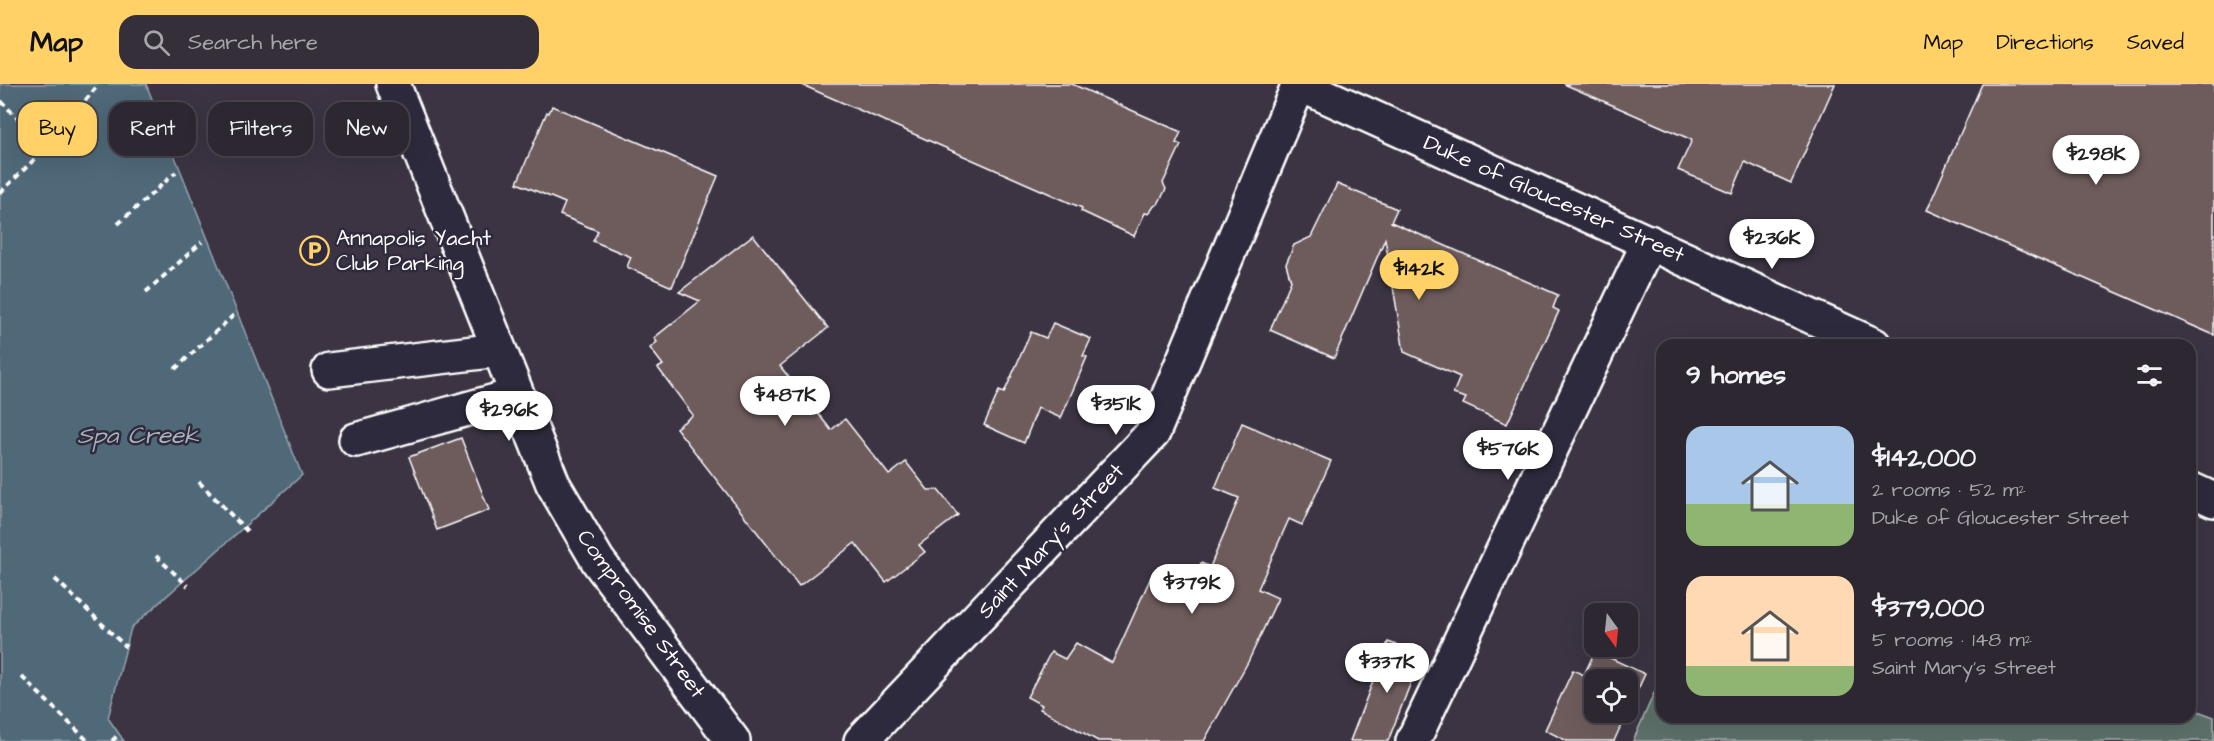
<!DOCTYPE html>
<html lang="en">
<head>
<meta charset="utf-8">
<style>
  body { margin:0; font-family:"Architects Daughter",sans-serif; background:#352f3a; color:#f1f3f6; height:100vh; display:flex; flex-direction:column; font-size:22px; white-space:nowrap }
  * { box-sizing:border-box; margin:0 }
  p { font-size:20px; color:#a7a5ac }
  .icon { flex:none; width:33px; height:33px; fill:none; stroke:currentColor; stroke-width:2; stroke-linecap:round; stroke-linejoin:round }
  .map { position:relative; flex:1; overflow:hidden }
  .side { position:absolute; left:1656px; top:255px; width:540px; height:384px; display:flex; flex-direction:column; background:#2d2732; border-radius:18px; box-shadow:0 6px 24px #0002,0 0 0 2px #48444d }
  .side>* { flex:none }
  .banner { position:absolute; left:18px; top:18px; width:570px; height:54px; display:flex; gap:12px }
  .needle { width:39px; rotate:165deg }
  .tools { position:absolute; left:1584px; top:519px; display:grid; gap:12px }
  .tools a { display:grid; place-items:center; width:54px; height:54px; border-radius:12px; background:#2d2732; box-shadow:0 6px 24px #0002,0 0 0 2px #48444d; font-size:30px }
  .price { position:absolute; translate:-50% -51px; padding:0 14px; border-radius:21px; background:#fff; color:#222; font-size:20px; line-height:39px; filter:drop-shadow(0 2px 3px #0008) }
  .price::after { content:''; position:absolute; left:50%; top:36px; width:18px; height:14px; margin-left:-9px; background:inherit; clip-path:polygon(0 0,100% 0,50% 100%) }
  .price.selected { background:#ffd166; color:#111 }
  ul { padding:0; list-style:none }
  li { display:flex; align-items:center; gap:18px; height:150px; padding:0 30px }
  li span { display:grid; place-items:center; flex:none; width:168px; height:120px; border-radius:18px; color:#555 }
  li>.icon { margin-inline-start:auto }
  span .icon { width:72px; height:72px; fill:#fffc; stroke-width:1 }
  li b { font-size:26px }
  h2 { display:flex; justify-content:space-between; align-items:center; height:72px; padding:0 30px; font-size:26px }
  .chip { padding:0 21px; border-radius:18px; background:#2d2732; box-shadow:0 6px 24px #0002,0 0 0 2px #48444d; font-size:21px; line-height:54px }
  .chip.selected { background:#ffd166; color:#111 }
  header { display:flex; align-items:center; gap:36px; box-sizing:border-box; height:84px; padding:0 30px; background:#ffd166; color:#111 }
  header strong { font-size:28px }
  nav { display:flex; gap:33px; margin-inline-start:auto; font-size:21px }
  .search { width:420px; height:54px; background:#352f3a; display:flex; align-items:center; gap:15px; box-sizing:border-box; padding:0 21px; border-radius:18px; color:#a7a5ac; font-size:22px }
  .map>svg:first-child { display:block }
  .green { fill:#5b6f69; stroke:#adb7b4; stroke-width:1.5 }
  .water { fill:#506979; stroke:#96a5af; stroke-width:1.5 }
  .building { fill:#6e5b5b; stroke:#fff; stroke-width:1.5 }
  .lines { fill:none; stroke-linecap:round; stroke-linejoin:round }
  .minor-casing { stroke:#fff; stroke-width:38 }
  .major-casing { stroke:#fff; stroke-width:38 }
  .path { stroke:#fff; stroke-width:4; stroke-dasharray:6 4.5; stroke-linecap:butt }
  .minor { stroke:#2f2a3d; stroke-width:33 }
  .major { stroke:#2f2a3d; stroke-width:33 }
  .labels { text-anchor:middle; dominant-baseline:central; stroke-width:5; stroke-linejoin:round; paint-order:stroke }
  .street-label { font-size:22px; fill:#fff; stroke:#2f2a3d }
  .poi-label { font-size:22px; fill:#fff; stroke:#2f2a3d; text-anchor:start }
  .water-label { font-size:24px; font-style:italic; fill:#a8b4bc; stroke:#2f2a3d }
</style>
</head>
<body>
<header>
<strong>Map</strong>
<div class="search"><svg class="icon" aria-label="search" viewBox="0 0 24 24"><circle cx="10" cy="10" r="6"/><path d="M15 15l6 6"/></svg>Search here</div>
<nav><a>Map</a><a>Directions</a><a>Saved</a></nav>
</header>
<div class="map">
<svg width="2214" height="657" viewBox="0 0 2214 657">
  <rect width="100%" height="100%" fill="#3c3443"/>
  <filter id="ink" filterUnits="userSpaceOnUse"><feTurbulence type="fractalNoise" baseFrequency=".0167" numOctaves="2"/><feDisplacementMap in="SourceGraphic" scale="12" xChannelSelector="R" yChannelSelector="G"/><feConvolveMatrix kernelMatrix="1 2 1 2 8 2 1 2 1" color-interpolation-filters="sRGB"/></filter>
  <g filter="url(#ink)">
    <!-- green -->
    <polygon class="green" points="1662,591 1662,633 2190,633 2190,624 2214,633 2214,657 1633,657"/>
    <!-- water -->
    <polygon class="water" points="0,0 146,0 302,391 131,544 108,634 124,657 0,657"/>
    <!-- building -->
    <g class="building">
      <polygon points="800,0 1072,0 1181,48 1176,59 1181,61 1163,99 1166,105 1158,120 1154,122 1149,130 1145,129 1134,152 1081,127 1082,124"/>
      <polygon points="1564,0 1835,0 1791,99 1745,78 1732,109 1678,86 1692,56"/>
      <polygon points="1982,0 2214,0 2214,251 1927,126"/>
      <polygon points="552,22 718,92 672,203 627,183 631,173 593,157 598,147 560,131 565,119 517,99 547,28 549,29"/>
      <polygon points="1337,100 1397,125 1391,138 1558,211 1553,224 1559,227 1507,340 1463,320 1466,314 1453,310 1460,293 1404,268 1385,155 1334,274 1270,246 1291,197 1286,180 1294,161 1311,153"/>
      <polygon points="753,151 828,244 780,282 831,346 845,335 889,391 906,378 928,406 938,406 958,431 919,461 925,468 886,498 855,459 799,502 676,344 693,331 658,284 663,281 650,264 657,258 654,254 700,217 679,208"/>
      <polygon points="1053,239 1091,255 1083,272 1087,273 1061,334 1038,324 1024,359 984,341 999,307 1004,309 1031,248 1046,254"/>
      <polygon points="1242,339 1331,377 1302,441 1289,435 1258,505 1278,514 1248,578 1204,657 1098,657 1040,625 1042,621 1027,613 1051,568 1065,575 1076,559 1112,579 1151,493 1187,509 1201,479 1210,483 1239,414 1215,404"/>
      <polygon points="461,354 489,426 437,446 409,373"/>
      <polygon points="1388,558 1422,570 1388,657 1350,657"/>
      <polygon points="1595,567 1645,590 1628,627 1628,596 1594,596 1594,628 1627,628 1614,657 1567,657 1545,646 1573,586 1584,591"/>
    </g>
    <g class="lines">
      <defs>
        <g id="minor">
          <polyline points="329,286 499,266"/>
          <polyline points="356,356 517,311"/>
          <polyline points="861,657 1153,349 1299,0"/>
          <polyline points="1413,657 1649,158"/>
        </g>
        <g id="major">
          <polyline points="393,0 553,400 598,477 733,657"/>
          <polyline points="1299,0 1874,261"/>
          <polyline points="2190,405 2214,416"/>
        </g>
      </defs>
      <!-- minor casing -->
      <use href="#minor" class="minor-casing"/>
      <!-- major casing -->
      <use href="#major" class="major-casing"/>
      <!-- path -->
      <g class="path">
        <polyline points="1,17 46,64"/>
        <polyline points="0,109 46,64 99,0"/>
        <polyline points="118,140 176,88"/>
        <polyline points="146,208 202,158"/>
        <polyline points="175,285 235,230"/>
        <polyline points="199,398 248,448"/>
        <polyline points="156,472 188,502"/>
        <polyline points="55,495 126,563"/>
        <polyline points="22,593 88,657"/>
        <polyline points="112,657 119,650"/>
      </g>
      <!-- minor -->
      <use href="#minor" class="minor"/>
      <!-- major -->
      <use href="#major" class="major"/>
    </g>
  </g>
  <!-- icons -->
  <defs>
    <symbol id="parking-ring" viewBox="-11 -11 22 22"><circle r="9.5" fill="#2f2a3d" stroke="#ffd166" stroke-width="1.5"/><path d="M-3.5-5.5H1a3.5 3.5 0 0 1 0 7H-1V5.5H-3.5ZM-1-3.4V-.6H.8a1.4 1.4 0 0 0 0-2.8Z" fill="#ffd166"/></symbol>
  </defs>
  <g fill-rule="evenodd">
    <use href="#parking-ring" x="298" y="150" width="33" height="33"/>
  </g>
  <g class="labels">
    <!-- street labels -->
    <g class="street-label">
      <text transform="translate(1554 115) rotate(24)">Duke of Gloucester Street</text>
      <text transform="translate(1051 457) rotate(-47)">Saint Mary's Street</text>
      <text transform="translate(641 530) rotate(54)">Compromise Street</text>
    </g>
    <!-- poi labels -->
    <g class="poi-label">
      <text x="336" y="154">Annapolis Yacht<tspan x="336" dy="25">Club Parking</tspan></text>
    </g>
    <!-- water labels -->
    <g class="water-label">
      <text x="138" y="352">Spa Creek</text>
    </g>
  </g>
</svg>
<div class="tools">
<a><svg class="needle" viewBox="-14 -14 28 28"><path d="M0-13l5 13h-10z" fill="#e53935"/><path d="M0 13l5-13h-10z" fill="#a7a5ac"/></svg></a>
<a><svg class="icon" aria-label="locate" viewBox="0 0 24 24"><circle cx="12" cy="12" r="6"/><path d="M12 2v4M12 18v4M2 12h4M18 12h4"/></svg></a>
</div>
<b class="price" style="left:2096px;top:102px">$298K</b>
<b class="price" style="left:1772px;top:186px">$236K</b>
<b class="price selected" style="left:1419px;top:217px">$142K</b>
<b class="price" style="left:785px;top:343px">$487K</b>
<b class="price" style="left:1116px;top:352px">$351K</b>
<b class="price" style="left:509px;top:358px">$296K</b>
<b class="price" style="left:1508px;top:397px">$576K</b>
<b class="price" style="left:1192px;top:531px">$379K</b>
<b class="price" style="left:1387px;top:610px">$337K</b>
<div class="banner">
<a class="chip selected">Buy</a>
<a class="chip">Rent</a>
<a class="chip">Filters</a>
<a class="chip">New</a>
</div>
<section class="side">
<h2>9 homes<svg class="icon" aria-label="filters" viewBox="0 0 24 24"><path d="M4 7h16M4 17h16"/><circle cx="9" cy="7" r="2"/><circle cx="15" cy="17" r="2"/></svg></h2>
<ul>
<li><span style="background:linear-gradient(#a9c7e8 65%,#8fb573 0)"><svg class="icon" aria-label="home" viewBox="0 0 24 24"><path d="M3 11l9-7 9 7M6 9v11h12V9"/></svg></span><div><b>$142,000</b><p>2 rooms · 52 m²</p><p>Duke of Gloucester Street</p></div></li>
<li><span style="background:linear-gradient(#ffd9b3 75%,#8fb573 0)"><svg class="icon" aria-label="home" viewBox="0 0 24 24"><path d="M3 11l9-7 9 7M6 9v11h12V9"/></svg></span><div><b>$379,000</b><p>5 rooms · 148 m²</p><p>Saint Mary's Street</p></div></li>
</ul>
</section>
</div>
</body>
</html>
